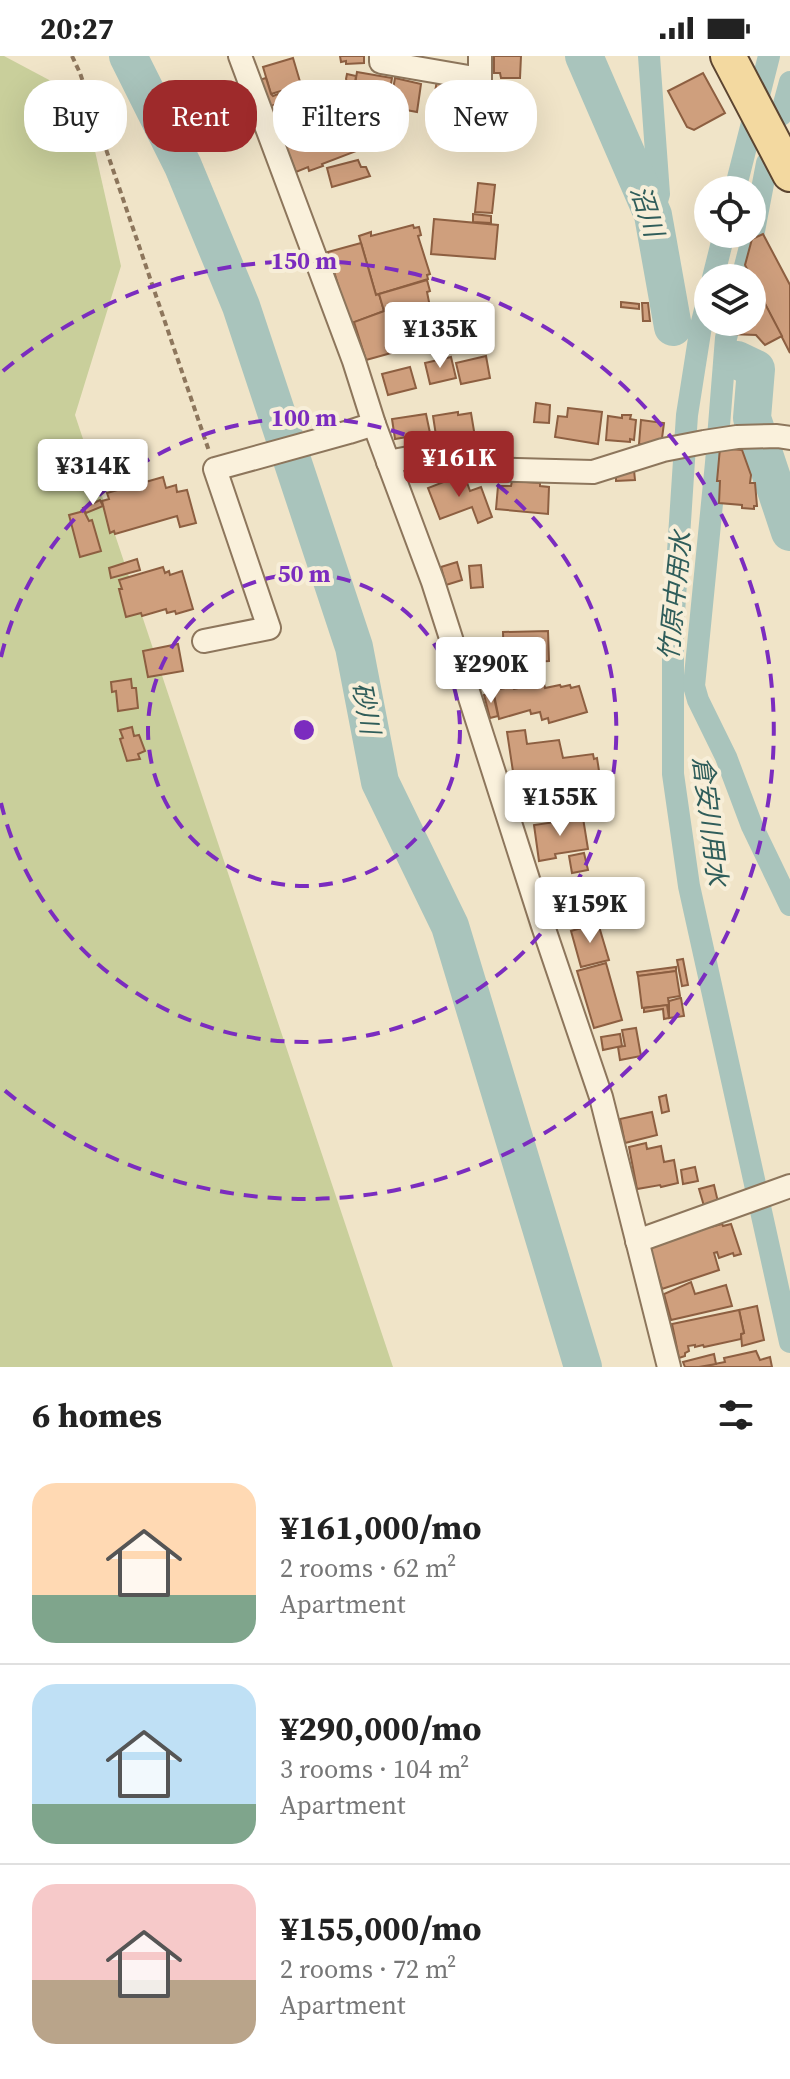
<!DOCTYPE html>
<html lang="en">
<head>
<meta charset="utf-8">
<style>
  body { margin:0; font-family:"Source Serif 4","Noto Sans JP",serif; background:#f6f6f6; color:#222; height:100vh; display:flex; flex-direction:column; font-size:30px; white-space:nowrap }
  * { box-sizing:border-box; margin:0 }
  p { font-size:26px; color:#767676 }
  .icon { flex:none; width:44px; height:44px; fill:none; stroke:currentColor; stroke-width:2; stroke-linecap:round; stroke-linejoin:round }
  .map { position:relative; height:1311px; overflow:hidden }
  .sheet { display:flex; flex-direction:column; background:#fff; flex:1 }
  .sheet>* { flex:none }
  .top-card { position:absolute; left:24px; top:24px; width:742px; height:72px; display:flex; gap:16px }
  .fabs { position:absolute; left:694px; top:120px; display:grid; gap:16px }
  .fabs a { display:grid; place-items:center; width:72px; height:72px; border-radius:50%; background:#fff; box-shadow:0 8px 32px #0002; font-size:40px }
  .price { position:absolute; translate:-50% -68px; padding:0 18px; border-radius:8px; background:#fff; color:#222; font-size:26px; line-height:52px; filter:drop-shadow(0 2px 4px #0008) }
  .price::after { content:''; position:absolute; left:50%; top:48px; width:24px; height:18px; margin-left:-12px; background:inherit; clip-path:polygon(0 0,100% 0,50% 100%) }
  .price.current { background:#9e2a2b; color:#fff }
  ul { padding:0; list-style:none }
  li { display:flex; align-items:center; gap:24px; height:200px; padding:0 32px }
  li+li { border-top:2px solid #e0e0e0 }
  li span { display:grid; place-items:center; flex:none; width:224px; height:160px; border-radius:24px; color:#555 }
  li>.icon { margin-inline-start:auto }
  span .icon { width:96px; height:96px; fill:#fffc; stroke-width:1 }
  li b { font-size:34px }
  h2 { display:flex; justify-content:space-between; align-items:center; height:96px; padding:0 32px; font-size:34px }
  .tag { padding:0 28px; border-radius:32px; background:#fff; box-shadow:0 8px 32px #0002; font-size:28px; line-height:72px }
  .tag.current { background:#9e2a2b; color:#fff }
  .status { display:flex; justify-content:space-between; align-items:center; height:56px; padding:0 40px; background:#fff; direction:ltr }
  .status svg { height:22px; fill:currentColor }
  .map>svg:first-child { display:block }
  .green { fill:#c9cf9b }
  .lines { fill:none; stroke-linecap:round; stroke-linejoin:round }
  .canal { stroke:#a9c4bc; stroke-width:22 }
  .river { stroke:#a9c4bc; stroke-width:38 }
  .building { fill:#cf9f7d; stroke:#8d5f41; stroke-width:2 }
  .minor-casing { stroke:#8d765c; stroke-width:26 }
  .primary-casing { stroke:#5b4430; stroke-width:38 }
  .path { stroke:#8d765c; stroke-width:4; stroke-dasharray:6 4; stroke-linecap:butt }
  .minor { stroke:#faf1dc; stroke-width:22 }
  .primary { stroke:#f3d9a0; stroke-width:34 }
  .ring { fill:none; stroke:#7b2cbf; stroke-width:4; stroke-dasharray:14 10 }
  .labels { text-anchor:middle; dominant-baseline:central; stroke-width:8; stroke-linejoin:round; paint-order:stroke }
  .water-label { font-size:26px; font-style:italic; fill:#2f5d5a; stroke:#f7eed8 }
  .centre { fill:#7b2cbf; stroke:#f7eed8; stroke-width:4 }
  .ring-label { font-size:24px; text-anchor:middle; font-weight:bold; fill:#7b2cbf; stroke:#f7eed8; stroke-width:8; stroke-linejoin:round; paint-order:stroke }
</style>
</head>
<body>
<div class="status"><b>20:27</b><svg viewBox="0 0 49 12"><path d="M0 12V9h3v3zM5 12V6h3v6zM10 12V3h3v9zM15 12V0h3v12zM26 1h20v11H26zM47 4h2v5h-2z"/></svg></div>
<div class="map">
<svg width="790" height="1311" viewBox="0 0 790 1311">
  <rect width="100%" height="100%" fill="#f0e4c8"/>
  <!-- green -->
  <polygon class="green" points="0,0 4,0 83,42 121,210 75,359 393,1311 0,1311"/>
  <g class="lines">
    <!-- canal -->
    <g class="canal">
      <polyline points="649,0 659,138 653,159"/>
      <polyline points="781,59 790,26"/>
      <polyline points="735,134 769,0"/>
      <polyline points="713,222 724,178"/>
      <polyline points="742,222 754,175 767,107"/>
      <polyline points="708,242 701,270 687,359 673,572 673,718 689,830 790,1286"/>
      <polyline points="730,266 726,282 716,407 694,630 698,644 726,701 752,770 790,849"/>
    </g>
    <!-- river -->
    <g class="river">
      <polyline points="128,0 183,110 241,250 354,591 380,726 450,870 583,1311"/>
      <polyline points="584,0 653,159 673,271"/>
      <polyline points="737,304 756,313 752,362 790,476"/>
    </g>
  </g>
  <!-- building -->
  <g class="building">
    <polygon points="340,0 364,0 364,7 346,8 346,5 341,6"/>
    <polygon points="494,0 521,0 520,22 501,22 500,17 494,17"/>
    <polygon points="293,2 301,29 271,38 263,11"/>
    <polygon points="357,16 392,22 388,46 353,40"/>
    <polygon points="703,17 725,57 694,74 687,71 668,35"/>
    <polygon points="347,18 356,20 354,33 350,33 346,23"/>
    <polygon points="266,22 271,38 273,40 278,38 281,46 269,51 259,24"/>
    <polygon points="395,22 421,28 417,56 390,51"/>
    <polygon points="437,24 443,25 437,56 432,55"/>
    <polygon points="443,31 472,36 466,65 438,59"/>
    <polygon points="489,34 520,40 519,47 523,47 521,59 516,58 515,65 502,63 501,66 497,66 498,62 485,60"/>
    <polygon points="480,35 488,36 482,67 474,65"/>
    <polygon points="327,58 329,63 320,66 322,73 283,87 279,75"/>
    <polygon points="333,70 334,74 343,70 344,73 351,70 359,94 322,108 323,110 309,115 308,111 296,116 284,86"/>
    <polygon points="358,104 361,111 366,111 370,120 332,131 327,112"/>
    <polygon points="478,127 495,129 492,157 475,156"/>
    <polygon points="473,158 491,160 491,167 473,166"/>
    <polygon points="434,163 498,169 495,203 431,198"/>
    <polygon points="413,169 414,172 419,171 421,179 418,180 430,218 427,219 428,223 376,239 359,180 371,176 371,180"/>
    <polygon points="763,178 790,229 790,297 745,209 752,183"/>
    <polygon points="361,187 376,239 379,238 384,255 350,268 328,196"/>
    <polygon points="752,223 782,280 765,289 756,279 730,278 733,266 752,266"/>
    <polygon points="427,224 430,235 427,236 430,251 390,263 387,254 384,255 379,238"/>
    <polygon points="621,246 639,248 639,253 621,251"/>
    <polygon points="642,247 648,247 650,265 643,265"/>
    <polygon points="387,254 390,263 412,258 418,275 400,283 402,294 366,304 354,266"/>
    <polygon points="486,300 490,322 461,328 456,307"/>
    <polygon points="451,301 456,322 430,328 425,307"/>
    <polygon points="410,311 416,332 388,339 382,318"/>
    <polygon points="536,347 550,349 549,367 534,366"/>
    <polygon points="568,352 602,356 598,388 555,381 558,360 567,361"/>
    <polygon points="458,356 458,359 471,357 475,381 437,386 433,360"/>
    <polygon points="426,358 430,377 395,383 392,363"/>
    <polygon points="622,359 631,359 630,363 636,364 634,384 630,383 630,386 606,384 608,360 622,362"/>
    <polygon points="641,364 664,367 661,390 639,388"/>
    <polygon points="720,392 742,394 751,419 750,427 755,427 757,450 754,450 754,453 742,452 742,449 719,447 720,425 717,425"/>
    <polygon points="634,414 635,424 616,425 616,415"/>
    <polygon points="464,418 470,435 481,431 492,461 478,467 472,451 440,463 428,432"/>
    <polygon points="163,421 166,432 176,429 177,436 187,434 196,467 180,471 177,460 115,478 114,475 110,477 102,445 109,443 107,437"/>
    <polygon points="512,425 540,427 540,430 549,431 548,458 496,453 498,430 511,430"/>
    <polygon points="100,444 103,450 86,457 83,452"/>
    <polygon points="84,455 89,465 92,464 101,495 80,501 69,459"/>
    <polygon points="137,503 140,514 111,522 109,512"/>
    <polygon points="457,506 462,524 446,529 441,511"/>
    <polygon points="481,509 483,531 471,532 469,510"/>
    <polygon points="163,511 165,517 169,515 170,519 182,515 193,553 176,558 175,555 167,557 166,553 142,560 141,557 126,561 119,533 122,533 119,524"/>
    <polygon points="548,575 549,605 530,606 530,611 504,612 503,576"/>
    <polygon points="178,588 183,615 148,621 143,595"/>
    <polygon points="131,623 132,632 136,632 138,652 118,655 116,635 112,636 111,626"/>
    <polygon points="544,628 545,632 560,629 561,631 570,629 571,632 579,630 587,656 549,667 548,662 542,664 540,656 531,658 530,654 499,663 493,634 512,631 514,633 533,629 534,631"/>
    <polygon points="493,637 498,660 490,662 484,639"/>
    <polygon points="132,671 134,680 139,679 145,695 138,698 140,703 127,705 120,683 123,682 120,674"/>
    <polygon points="525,674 527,688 559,684 563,702 593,698 594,703 597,702 602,734 600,735 601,739 582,742 580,734 517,742 507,676"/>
    <polygon points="583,762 588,793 555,798 556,802 539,805 534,769"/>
    <polygon points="584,797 588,814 572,817 569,800"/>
    <polygon points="581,824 583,842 589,841 591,851 583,852 582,849 556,853 553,828"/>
    <polygon points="598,867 609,904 581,911 571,875"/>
    <polygon points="683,903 688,929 682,930 677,904"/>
    <polygon points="606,907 622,964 594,972 577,915"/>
    <polygon points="676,911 676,915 638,920 637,916"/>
    <polygon points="676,915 680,940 668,942 669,949 642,952 638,920"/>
    <polygon points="680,942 681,942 684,960 669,962 669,945"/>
    <polygon points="667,949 669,962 664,963 663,953 644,956 644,952"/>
    <polygon points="636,972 641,1000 620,1004 618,991 625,990 622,974"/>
    <polygon points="620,978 622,990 603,994 601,981"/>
    <polygon points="666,1039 669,1055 662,1057 659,1041"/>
    <polygon points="652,1056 657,1079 625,1087 620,1063"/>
    <polygon points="646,1087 647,1093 661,1090 664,1106 674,1104 678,1127 661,1131 660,1129 637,1133 629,1091"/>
    <polygon points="695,1111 698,1125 683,1128 681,1114"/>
    <polygon points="714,1129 718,1146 704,1150 699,1133"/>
    <polygon points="722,1168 723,1170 731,1168 741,1198 734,1200 733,1197 719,1202 717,1196 714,1197 719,1214 662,1233 649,1189 711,1169 711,1171"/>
    <polygon points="691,1226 695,1238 726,1229 732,1250 671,1264 664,1238"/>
    <polygon points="757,1250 764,1284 742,1290 741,1278 744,1277 739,1254"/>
    <polygon points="739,1254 744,1277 741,1278 741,1283 704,1291 703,1289 695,1291 695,1289 688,1290 689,1295 685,1297 685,1300 679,1302 672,1268"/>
    <polygon points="756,1295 760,1304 770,1301 772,1311 699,1311 725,1306 724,1302"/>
    <polygon points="714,1298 716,1308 699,1311 685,1311 683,1306"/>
  </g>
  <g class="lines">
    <defs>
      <g id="minor">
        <polyline points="240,0 354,305 374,368 433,526 543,870 601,1041 669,1311"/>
        <polyline points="381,0 381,6 480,23 480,0"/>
        <polyline points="388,406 409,402 474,413 593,416 663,394 704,386 737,381 777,380 790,382"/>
        <polyline points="204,585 269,572 215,413 349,376 374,368"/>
        <polyline points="637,1185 790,1130"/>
      </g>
      <polyline id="primary" points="728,0 790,118"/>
    </defs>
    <!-- minor casing -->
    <use href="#minor" class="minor-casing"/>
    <!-- primary casing -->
    <use href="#primary" class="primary-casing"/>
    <!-- path -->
    <polyline class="path" points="72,0 80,17 209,395"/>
    <!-- minor -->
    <use href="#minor" class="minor"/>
    <!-- primary -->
    <use href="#primary" class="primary"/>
  </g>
  <!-- distance rings -->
  <g class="ring">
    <circle cx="304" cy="674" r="156"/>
    <path d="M1 601A312 312 0 1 1 1 747"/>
    <path d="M3 315A469 469 0 1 1 3 1033"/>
  </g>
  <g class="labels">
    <!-- water labels -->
    <g class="water-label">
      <text transform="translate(647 155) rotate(72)">沼川</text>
      <text transform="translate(675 540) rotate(-84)">竹原中用水</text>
      <text transform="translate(366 652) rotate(79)">砂川</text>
      <text transform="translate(710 765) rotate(83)">倉安川用水</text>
    </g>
  </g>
  <circle cx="304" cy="674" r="12" class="centre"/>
  <g class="ring-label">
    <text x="304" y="213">150 m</text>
    <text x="304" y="370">100 m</text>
    <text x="304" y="526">50 m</text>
  </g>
</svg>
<div class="fabs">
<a><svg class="icon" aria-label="locate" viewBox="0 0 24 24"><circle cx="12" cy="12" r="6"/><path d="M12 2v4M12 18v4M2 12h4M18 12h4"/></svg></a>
<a><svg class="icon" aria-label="layers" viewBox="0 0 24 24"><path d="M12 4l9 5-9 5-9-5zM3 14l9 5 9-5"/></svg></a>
</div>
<b class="price" style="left:440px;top:314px">¥135K</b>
<b class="price current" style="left:459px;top:443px">¥161K</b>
<b class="price" style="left:93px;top:451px">¥314K</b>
<b class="price" style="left:491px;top:649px">¥290K</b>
<b class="price" style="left:560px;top:782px">¥155K</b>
<b class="price" style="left:590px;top:889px">¥159K</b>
<div class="top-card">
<a class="tag">Buy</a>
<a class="tag current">Rent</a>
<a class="tag">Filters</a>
<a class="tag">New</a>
</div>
</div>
<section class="sheet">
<h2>6 homes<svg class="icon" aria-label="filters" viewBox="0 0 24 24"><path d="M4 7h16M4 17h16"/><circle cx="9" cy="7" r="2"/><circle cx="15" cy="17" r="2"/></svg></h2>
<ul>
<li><span style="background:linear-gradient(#ffd9b3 70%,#7fa58c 0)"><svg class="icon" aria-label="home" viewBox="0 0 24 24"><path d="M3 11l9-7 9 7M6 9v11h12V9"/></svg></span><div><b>¥161,000/mo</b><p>2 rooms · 62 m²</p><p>Apartment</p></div></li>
<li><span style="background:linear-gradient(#bfe0f5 75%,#7fa58c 0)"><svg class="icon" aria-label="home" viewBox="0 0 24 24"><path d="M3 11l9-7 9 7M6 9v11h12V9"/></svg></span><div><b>¥290,000/mo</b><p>3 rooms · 104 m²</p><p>Apartment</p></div></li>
<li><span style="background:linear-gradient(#f6c9c9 60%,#b9a48a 0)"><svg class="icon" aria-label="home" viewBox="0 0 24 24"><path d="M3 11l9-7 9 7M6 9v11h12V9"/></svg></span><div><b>¥155,000/mo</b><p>2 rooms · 72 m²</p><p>Apartment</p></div></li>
</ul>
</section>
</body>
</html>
